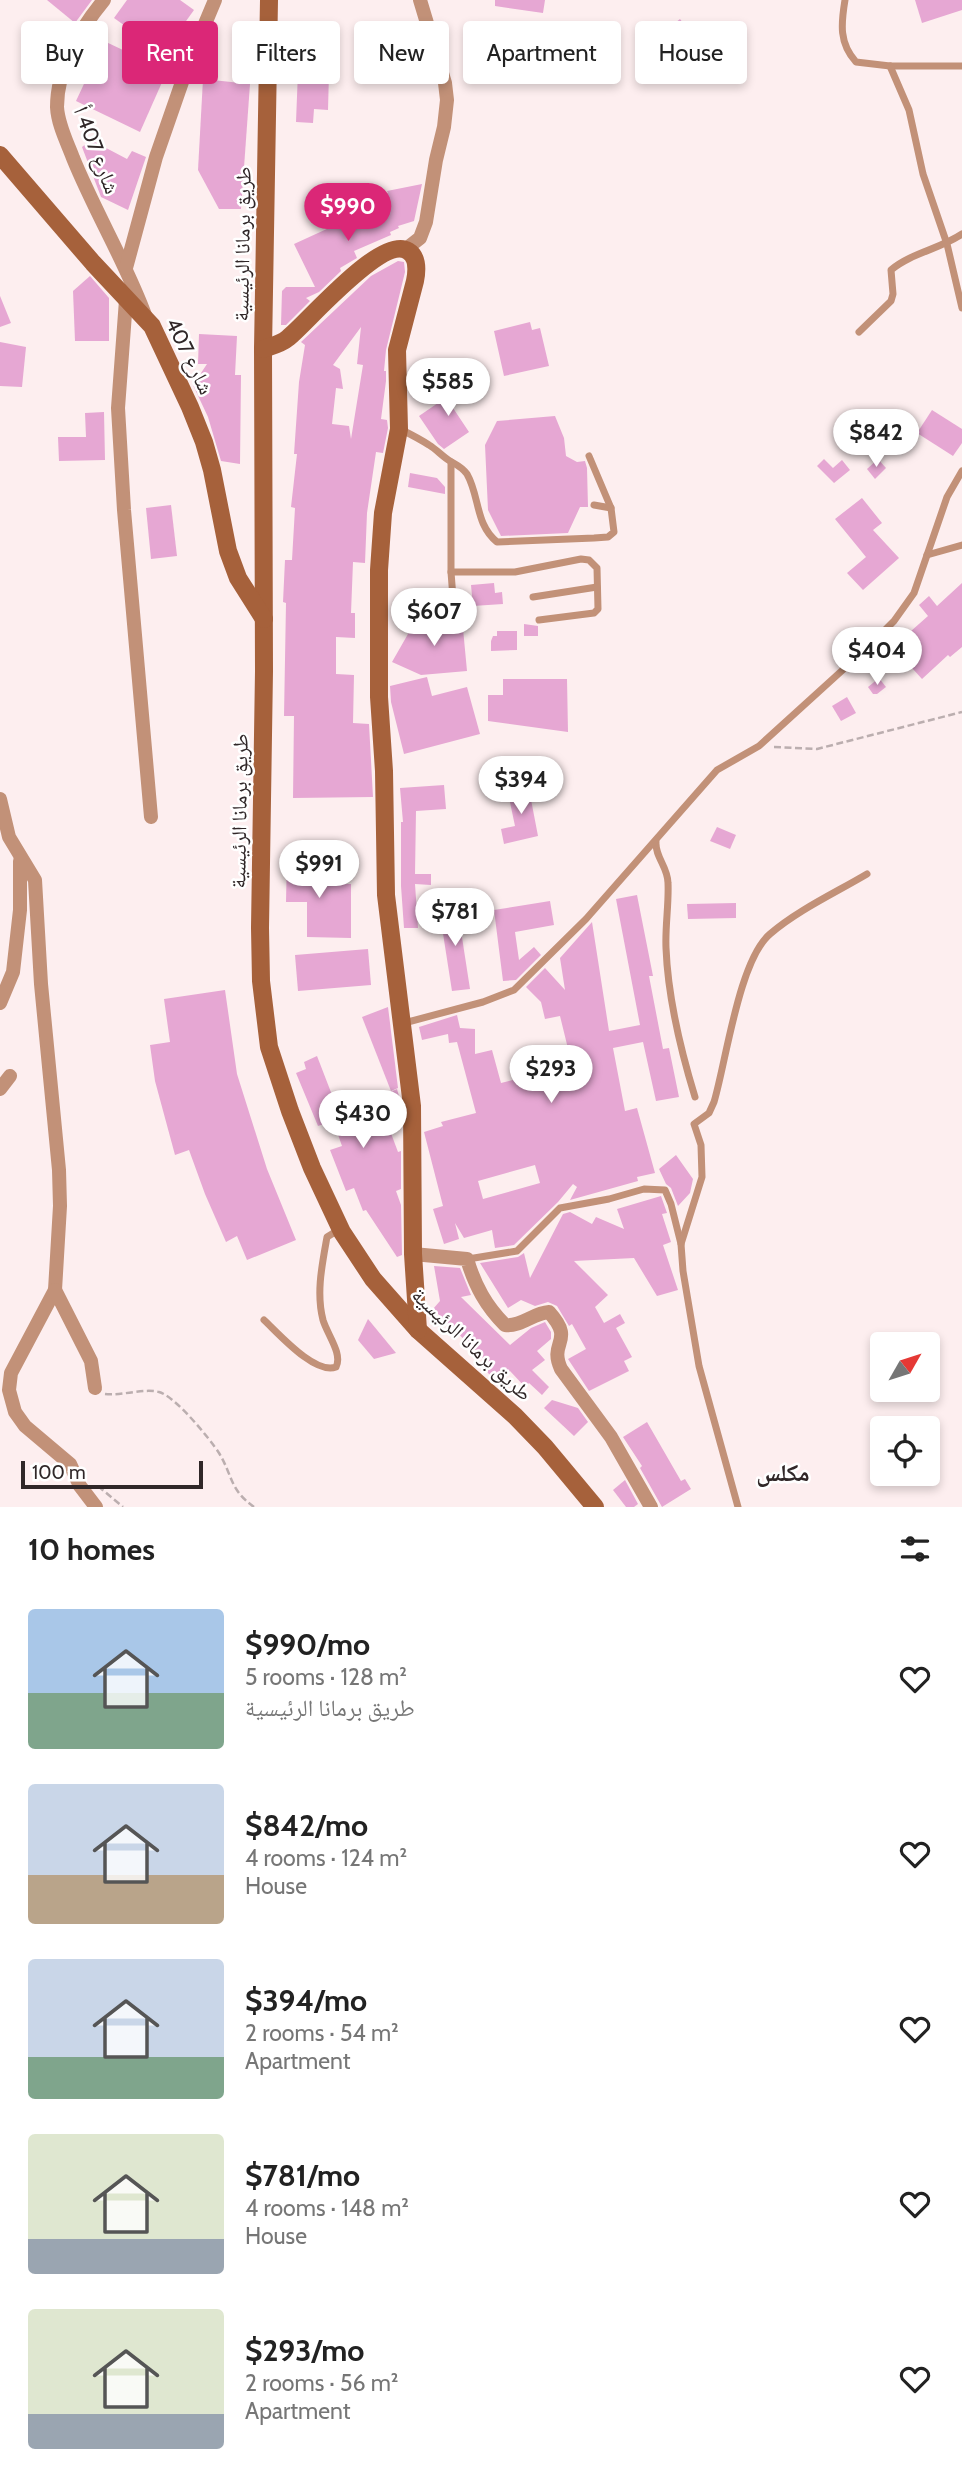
<!DOCTYPE html>
<html lang="en">
<head>
<meta charset="utf-8">
<style>
  body { margin:0; font-family:Cabin,"Noto Naskh Arabic",sans-serif; background:#f6f6f6; color:#222; height:100vh; display:flex; flex-direction:column; font-size:26px; white-space:nowrap }
  * { box-sizing:border-box; margin:0 }
  p { font-size:23px; color:#767676 }
  .icon { flex:none; width:38px; height:38px; fill:none; stroke:currentColor; stroke-width:2; stroke-linecap:round; stroke-linejoin:round }
  .map { position:relative; height:1507px; overflow:hidden }
  .sheet { display:flex; flex-direction:column; background:#fff; flex:1 }
  .sheet>* { flex:none }
  .hud { position:absolute; left:21px; top:21px; width:920px; height:63px; display:flex; gap:14px }
  .needle { width:46px; rotate:51deg }
  .tools { position:absolute; left:870px; top:1332px; display:grid; gap:14px }
  .tools a { display:grid; place-items:center; width:70px; height:70px; border-radius:7px; background:#fff; box-shadow:0 4px 10px #0003; font-size:35px }
  .scale { position:absolute; left:21px; bottom:18px; width:182px; box-sizing:border-box; padding-left:7px; border:4px solid #302728; border-top:0; font-size:19px; line-height:24px; white-space:nowrap; color:#302728; -webkit-text-stroke:5px #fff; paint-order:stroke }
  .price { position:absolute; translate:-50% -60px; padding:0 16px; border-radius:24px; background:#fff; color:#222; font-size:23px; line-height:46px; filter:drop-shadow(0 2px 4px #0008) }
  .price::after { content:''; position:absolute; left:50%; top:42px; width:21px; height:16px; margin-left:-10px; background:inherit; clip-path:polygon(0 0,100% 0,50% 100%) }
  .price.on { background:#db2777; color:#fff }
  ul { padding:0; list-style:none }
  li { display:flex; align-items:center; gap:21px; height:175px; padding:0 28px }
  li span { display:grid; place-items:center; flex:none; width:196px; height:140px; border-radius:7px; color:#555 }
  li>.icon { margin-inline-start:auto }
  span .icon { width:84px; height:84px; fill:#fffc; stroke-width:1 }
  li b { font-size:30px }
  h2 { display:flex; justify-content:space-between; align-items:center; height:84px; padding:0 28px; font-size:30px }
  .chip { padding:0 24px; border-radius:7px; background:#fff; box-shadow:0 4px 10px #0003; font-size:24px; line-height:63px }
  .chip.on { background:#db2777; color:#fff }
  .map>svg:first-child { display:block }
  .building { fill:#e6a7d3; fill-rule:evenodd }
  .lines { fill:none; stroke-linecap:round; stroke-linejoin:round }
  .path { stroke:#bbaeaf; stroke-width:2.5; stroke-dasharray:7 3.5; stroke-linecap:butt }
  .lane { stroke:#c29178; stroke-width:7 }
  .street { stroke:#c29178; stroke-width:14 }
  .secondary { stroke:#a6613b; stroke-width:18 }
  .labels { text-anchor:middle; dominant-baseline:central; stroke-width:5; stroke-linejoin:round; paint-order:stroke }
  .street-label { font-size:21px; fill:#302728; stroke:#fff }
  .quarter-label { font-size:24px; font-weight:bold; fill:#302728; stroke:#fff }
</style>
</head>
<body>
<div class="map">
<svg width="962" height="1507" viewBox="0 0 962 1507">
  <rect width="100%" height="100%" fill="#fdeeef"/>
  <!-- building -->
  <g class="building">
    <polygon points="47,0 92,0 75,23"/>
    <polygon points="127,0 180,0 194,10 163,53 114,18"/>
    <polygon points="495,0 545,0 543,13 495,6"/>
    <polygon points="915,0 962,0 962,10 922,23"/>
    <polygon points="680,19 714,64 690,82 656,38"/>
    <polygon points="104,41 167,71 140,132 76,101"/>
    <polygon points="298,71 329,73 328,110 314,109 313,123 296,122"/>
    <polygon points="203,79 250,84 241,209 219,209 198,170"/>
    <polygon points="91,140 127,159 132,151 146,157 128,210 101,197 82,147"/>
    <polygon points="422,184 414,221 398,226 399,228 390,232 391,235 354,251 357,258 340,268 341,271 319,292 306,298 310,301 286,325 281,325 282,291 286,287 315,287 294,244 353,217 349,209 388,193 387,191"/>
    <path d="M398 261 404 262 405 272 386 350 384 371H386V381L381 419 387 420 388 428 383 453 376 452 367 513 365 563 353 562 351 613H355V638L336 637V674L354 675 353 723 369 724 373 797 293 798 294 716H284L286 603 283 602 285 560H292L295 508 291 507 297 454H294L299 382 305 345 301 342 371 276ZM361 327 357 364 363 365 351 439 349 426 332 424 336 388 343 389 340 369 333 365Z"/>
    <polygon points="90,276 109,298 109,341 75,341 73,291"/>
    <polygon points="0,296 11,323 0,327"/>
    <polygon points="530,322 532,330 540,328 549,366 504,376 494,331"/>
    <polygon points="199,334 237,336 235,375 241,375 240,464 221,461 208,417 193,385 207,364 198,364"/>
    <polygon points="0,342 26,347 22,387 0,386"/>
    <polygon points="471,384 474,401 451,405 469,432 444,449 438,444 419,416 457,390 457,387"/>
    <polygon points="932,410 962,429 962,443 953,456 917,433"/>
    <polygon points="104,412 105,460 59,461 58,437 86,437 85,413"/>
    <polygon points="555,416 564,438 566,456 577,462 585,461 587,468 588,507 580,507 568,533 501,536 488,510 485,445 497,421"/>
    <polygon points="824,459 833,468 842,460 850,470 834,483 817,466"/>
    <polygon points="878,459 886,468 875,479 867,469"/>
    <polygon points="410,473 437,478 445,487 445,494 408,487"/>
    <polygon points="862,498 882,523 873,530 899,558 863,590 847,573 866,557 835,519"/>
    <polygon points="171,505 177,556 151,559 146,508"/>
    <polygon points="494,583 495,593 502,592 503,604 473,606 471,585"/>
    <polygon points="962,583 962,647 950,657 948,655 922,679 893,647 928,616 919,605 929,596 937,606"/>
    <polygon points="427,618 462,618 467,671 421,675 392,662 412,627 419,630"/>
    <polygon points="524,624 538,626 538,636 524,636"/>
    <polygon points="497,631 517,631 517,650 491,651 491,641 493,636 497,636"/>
    <polygon points="427,677 432,696 467,687 480,734 404,754 391,702 390,686"/>
    <polygon points="879,678 886,687 877,694 873,694 868,687"/>
    <polygon points="503,679 567,679 568,732 488,721 488,695 503,695"/>
    <polygon points="847,697 856,713 841,721 832,706"/>
    <polygon points="528,784 538,836 504,844 501,829 515,826 507,788"/>
    <polygon points="444,785 446,809 416,811 415,874 431,874 431,885 415,884 418,928 404,928 401,886 401,822 403,822 400,788"/>
    <polygon points="717,827 736,835 730,849 710,841"/>
    <polygon points="287,855 314,856 314,884 351,884 351,938 307,937 307,902 286,902"/>
    <path d="M637 895 653 976H649L663 1049 669 1048 679 1097 656 1101 643 1042 613 1048 625 1111 637 1108 655 1173 637 1177 638 1181 570 1200 577 1187 573 1184 558 1202 514 1245 495 1248 492 1230 464 1238 455 1223 459 1239 444 1244 433 1209 443 1206 424 1132 443 1126 441 1122 476 1113 457 1042 449 1043 448 1034 422 1040 419 1027 457 1015 460 1028 475 1029V1054L492 1050 501 1083 572 1065 560 1016 545 1019 541 1002 526 987 545 968 565 990 560 958 592 922 609 1031 640 1025 616 899ZM535 1165 540 1183 483 1199 478 1181Z"/>
    <polygon points="550,901 554,925 515,932 519,960 534,947 541,955 516,980 503,981 494,910"/>
    <polygon points="736,903 736,918 688,919 687,904"/>
    <polygon points="457,905 470,989 452,991 439,908"/>
    <polygon points="368,949 371,985 298,991 295,955"/>
    <polygon points="225,990 237,1074 267,1169 296,1240 247,1260 237,1236 226,1242 205,1194 189,1150 175,1155 155,1081 150,1045 170,1042 164,999"/>
    <polygon points="388,1007 398,1088 391,1091 362,1017"/>
    <polygon points="317,1056 339,1113 397,1089 399,1096 401,1114 386,1120 398,1152 401,1151 401,1189 396,1191 401,1205 402,1255 397,1257 366,1210 363,1211 354,1188 346,1191 330,1150 342,1146 335,1126 332,1127 330,1122 318,1126 296,1073 306,1069 304,1062"/>
    <polygon points="676,1155 693,1179 690,1193 678,1206 671,1188 666,1184 659,1169"/>
    <polygon points="661,1196 667,1213 662,1214 671,1242 663,1245 678,1290 657,1296 634,1258 574,1261 608,1295 595,1307 604,1323 620,1314 625,1323 616,1328 632,1357 624,1361 629,1371 589,1391 568,1359 586,1349 572,1324 569,1326 557,1306 548,1302 535,1306 521,1300 508,1308 480,1263 518,1257 524,1253 530,1278 563,1214 570,1212 592,1224 596,1217 624,1229 617,1209"/>
    <polygon points="434,1266 460,1268 471,1295 461,1297 510,1345 531,1328 545,1322 551,1332 551,1339 537,1351 545,1360 532,1370 549,1387 542,1395 529,1383 525,1387 510,1371 498,1383 480,1365 485,1360 433,1309 440,1301"/>
    <polygon points="368,1319 396,1353 374,1359 358,1340"/>
    <polygon points="552,1400 578,1408 588,1422 574,1436 544,1408"/>
    <polygon points="647,1422 681,1481 685,1479 691,1489 662,1507 640,1468 642,1466 623,1437"/>
    <polygon points="625,1480 638,1504 634,1507 626,1507 613,1490"/>
  </g>
  <g class="lines">
    <!-- path -->
    <g class="path">
      <polyline points="774,747 817,749 962,712"/>
      <path d="M105 1394C122 1396 143 1388 159 1392 175 1396 210 1439 219 1453 233 1476 229 1489 254 1507"/>
      <polyline points="98,1486 123,1507"/>
    </g>
    <!-- lane -->
    <g class="lane">
      <path d="M845 0C841 24 839 43 856 62L890 66H962"/>
      <polyline points="890,66 909,110 923,174 947,244 962,308"/>
      <path d="M859 332 891 301 893 294 891 270C911 253 940 249 962 234"/>
      <path d="M400 429C410 434 420 439 429 445 436 449 443 457 450 461 457 465 462 467 467 474 480 497 475 524 497 542L594 538 608 537 614 532 611 508 589 456"/>
      <polyline points="451,462 451,572 454,611"/>
      <polyline points="594,505 611,508"/>
      <polyline points="927,555 962,545"/>
      <polyline points="451,572 515,572 581,559 589,560 597,568 598,609 594,613 539,620"/>
      <polyline points="533,597 597,587"/>
      <path d="M656 842C655 857 668 867 668 883 669 904 665 926 666 948 668 999 680 1048 695 1097"/>
      <polyline points="404,1023 483,1002 514,990 586,919 717,770 759,746 868,647 894,621 914,593 947,497 962,471"/>
      <polyline points="468,1259 517,1251 560,1208 609,1199 644,1189 665,1190 671,1204 681,1244"/>
      <path d="M264 1320C279 1334 315 1375 336 1367 343 1354 327 1334 323 1320 316 1293 322 1265 327 1237L340 1229"/>
      <path d="M738 1507 699 1366 683 1271 681 1244 702 1177 701 1145 694 1124 709 1113 714 1102C726 1062 739 960 770 934 798 910 835 893 867 874"/>
    </g>
    <!-- street -->
    <g class="street">
      <path d="M104 0C80 29 57 68 57 107 58 125 67 142 73 158 95 212 125 261 145 315"/>
      <polyline points="406,249 420,238 426,222 436,160 444,127 447,100 445,83 420,0"/>
      <polyline points="126,268 156,157 189,62 215,0"/>
      <polyline points="126,300 118,408 124,510 151,817"/>
      <polyline points="0,799 9,837 35,880 41,984 59,1170 60,1206 55,1290 11,1373 9,1390 15,1412 25,1426 70,1464 80,1486 96,1507"/>
      <polyline points="0,1003 13,972 20,910 20,861"/>
      <polyline points="0,1089 10,1076"/>
      <path d="M413 1254 467 1259C475 1286 486 1306 505 1325 521 1327 533 1313 549 1312 576 1342 548 1341 561 1369L611 1437 651 1507"/>
      <polyline points="55,1290 91,1361 95,1388"/>
    </g>
    <!-- secondary -->
    <g class="secondary">
      <polyline points="269,0 263,349 264,671 260,928 261,981 269,1047 290,1111 312,1168 342,1232 373,1279 418,1330 515,1416 545,1447 595,1507"/>
      <polyline points="0,155 93,263 152,326 190,407 204,442 212,470 228,551 238,578 264,619"/>
      <path d="M263 349C272 346 281 344 288 338 308 322 382 234 408 251 418 257 417 271 415 281L397 350 399 429 383 513 379 570V697L384 771 386 895 412 1106 413 1254 418 1330"/>
    </g>
  </g>
  <g class="labels">
    <!-- street labels -->
    <g class="street-label">
      <text transform="translate(97 150) rotate(69)">شارع 407 أ</text>
      <text transform="translate(242 244) rotate(-89)">طريق برمانا الرئيسية</text>
      <text transform="translate(190 356) rotate(64)">شارع 407</text>
      <text transform="translate(239 811) rotate(-89)">طريق برمانا الرئيسية</text>
      <text transform="translate(472 1344) rotate(43)">طريق برمانا الرئيسية</text>
    </g>
    <!-- quarter labels -->
    <g class="quarter-label">
      <text x="783" y="1472">مكلس</text>
    </g>
  </g>
</svg>
<div class="tools">
<a><svg class="needle" viewBox="-14 -14 28 28"><path d="M0-13l5 13h-10z" fill="#e53935"/><path d="M0 13l5-13h-10z" fill="#767676"/></svg></a>
<a><svg class="icon" aria-label="locate" viewBox="0 0 24 24"><circle cx="12" cy="12" r="6"/><path d="M12 2v4M12 18v4M2 12h4M18 12h4"/></svg></a>
</div>
<div class="scale">100 m</div>
<b class="price on" style="left:348px;top:243px">$990</b>
<b class="price" style="left:448px;top:418px">$585</b>
<b class="price" style="left:876px;top:469px">$842</b>
<b class="price" style="left:434px;top:648px">$607</b>
<b class="price" style="left:877px;top:687px">$404</b>
<b class="price" style="left:521px;top:816px">$394</b>
<b class="price" style="left:319px;top:900px">$991</b>
<b class="price" style="left:455px;top:948px">$781</b>
<b class="price" style="left:551px;top:1105px">$293</b>
<b class="price" style="left:363px;top:1150px">$430</b>
<div class="hud">
<a class="chip">Buy</a>
<a class="chip on">Rent</a>
<a class="chip">Filters</a>
<a class="chip">New</a>
<a class="chip">Apartment</a>
<a class="chip">House</a>
</div>
</div>
<section class="sheet">
<h2>10 homes<svg class="icon" aria-label="filters" viewBox="0 0 24 24"><path d="M4 7h16M4 17h16"/><circle cx="9" cy="7" r="2"/><circle cx="15" cy="17" r="2"/></svg></h2>
<ul>
<li><span style="background:linear-gradient(#a9c7e8 60%,#7fa58c 0)"><svg class="icon" aria-label="home" viewBox="0 0 24 24"><path d="M3 11l9-7 9 7M6 9v11h12V9"/></svg></span><div><b>$990/mo</b><p>5 rooms · 128 m²</p><p>طريق برمانا الرئيسية</p></div><svg class="icon" aria-label="heart" viewBox="0 0 24 24"><path d="M12 20l-8-8c-3-5 5-10 8-4 3-6 11-1 8 4z"/></svg></li>
<li><span style="background:linear-gradient(#c9d6e8 65%,#b9a48a 0)"><svg class="icon" aria-label="home" viewBox="0 0 24 24"><path d="M3 11l9-7 9 7M6 9v11h12V9"/></svg></span><div><b>$842/mo</b><p>4 rooms · 124 m²</p><p>House</p></div><svg class="icon" aria-label="heart" viewBox="0 0 24 24"><path d="M12 20l-8-8c-3-5 5-10 8-4 3-6 11-1 8 4z"/></svg></li>
<li><span style="background:linear-gradient(#c9d6e8 70%,#7fa58c 0)"><svg class="icon" aria-label="home" viewBox="0 0 24 24"><path d="M3 11l9-7 9 7M6 9v11h12V9"/></svg></span><div><b>$394/mo</b><p>2 rooms · 54 m²</p><p>Apartment</p></div><svg class="icon" aria-label="heart" viewBox="0 0 24 24"><path d="M12 20l-8-8c-3-5 5-10 8-4 3-6 11-1 8 4z"/></svg></li>
<li><span style="background:linear-gradient(#dfe7d0 75%,#9aa5b1 0)"><svg class="icon" aria-label="home" viewBox="0 0 24 24"><path d="M3 11l9-7 9 7M6 9v11h12V9"/></svg></span><div><b>$781/mo</b><p>4 rooms · 148 m²</p><p>House</p></div><svg class="icon" aria-label="heart" viewBox="0 0 24 24"><path d="M12 20l-8-8c-3-5 5-10 8-4 3-6 11-1 8 4z"/></svg></li>
<li><span style="background:linear-gradient(#dfe7d0 75%,#9aa5b1 0)"><svg class="icon" aria-label="home" viewBox="0 0 24 24"><path d="M3 11l9-7 9 7M6 9v11h12V9"/></svg></span><div><b>$293/mo</b><p>2 rooms · 56 m²</p><p>Apartment</p></div><svg class="icon" aria-label="heart" viewBox="0 0 24 24"><path d="M12 20l-8-8c-3-5 5-10 8-4 3-6 11-1 8 4z"/></svg></li>
</ul>
</section>
</body>
</html>
